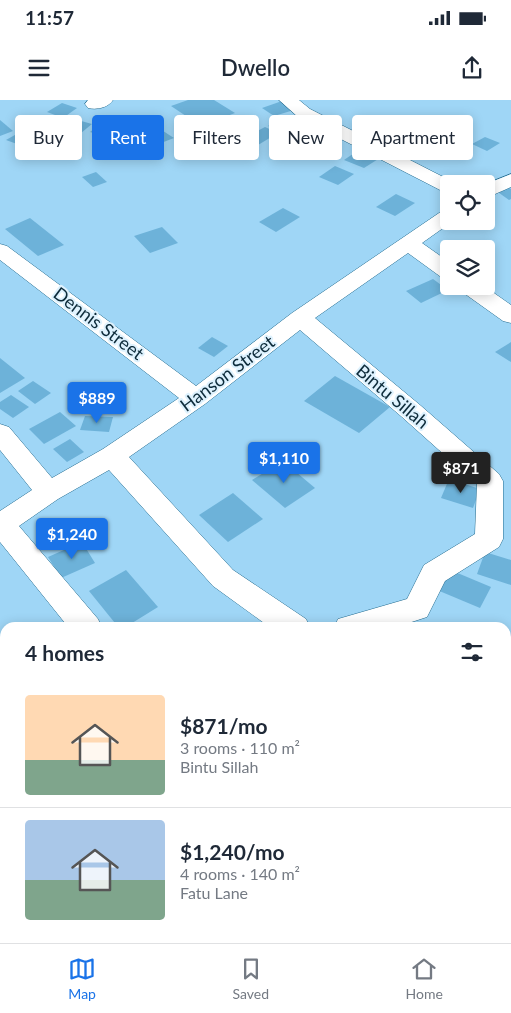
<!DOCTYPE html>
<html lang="en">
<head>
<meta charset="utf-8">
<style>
  body { margin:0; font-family:Lato,sans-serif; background:#f2f2f3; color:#1f2937; height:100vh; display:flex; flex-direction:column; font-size:19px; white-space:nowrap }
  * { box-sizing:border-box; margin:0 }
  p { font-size:16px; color:#747a83 }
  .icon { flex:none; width:28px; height:28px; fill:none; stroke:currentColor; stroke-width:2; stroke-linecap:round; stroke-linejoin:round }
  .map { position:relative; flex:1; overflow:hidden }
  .panel { position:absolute; left:0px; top:522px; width:511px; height:321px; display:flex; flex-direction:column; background:#fff; border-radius:15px 15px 0 0; box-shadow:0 2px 12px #0003 }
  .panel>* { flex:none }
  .top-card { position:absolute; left:15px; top:15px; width:481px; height:45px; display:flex; gap:10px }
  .controls { position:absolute; left:440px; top:75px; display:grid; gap:10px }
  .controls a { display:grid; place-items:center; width:55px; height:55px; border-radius:5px; background:#fff; box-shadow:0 2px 12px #0003; font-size:25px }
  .price { position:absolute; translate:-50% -42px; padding:0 11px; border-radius:5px; background:#1a73e8; color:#fff; font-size:16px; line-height:32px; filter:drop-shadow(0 1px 2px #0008) }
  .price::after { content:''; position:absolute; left:50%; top:30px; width:15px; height:11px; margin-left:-8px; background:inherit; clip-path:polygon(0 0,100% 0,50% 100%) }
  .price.on { background:#222; color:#fff }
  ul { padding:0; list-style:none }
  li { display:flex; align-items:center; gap:15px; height:125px; padding:0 25px }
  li+li { border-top:1px solid #e0e1e3 }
  li span { display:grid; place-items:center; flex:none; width:140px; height:100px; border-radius:5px; color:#555 }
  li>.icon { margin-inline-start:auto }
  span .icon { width:60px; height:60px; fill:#fffc; stroke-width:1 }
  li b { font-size:21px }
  h2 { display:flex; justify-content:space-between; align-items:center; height:60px; padding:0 25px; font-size:21px }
  .tag { padding:0 18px; border-radius:5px; background:#fff; box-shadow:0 2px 12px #0003; font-size:18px; line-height:45px }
  .tag.on { background:#1a73e8; color:#fff }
  .status { display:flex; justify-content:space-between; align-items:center; height:35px; padding:0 25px; background:#fff; direction:ltr }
  .status svg { height:14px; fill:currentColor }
  header { display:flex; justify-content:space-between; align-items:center; height:65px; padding:0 25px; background:#fff; font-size:22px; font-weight:600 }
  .dock { display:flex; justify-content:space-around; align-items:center; height:70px; border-top:1px solid #e0e1e3; background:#fff; font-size:14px; color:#747a83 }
  .dock a { display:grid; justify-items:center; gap:2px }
  .dock .on { color:#1a73e8 }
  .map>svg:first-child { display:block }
  .building { fill:#6db2d9 }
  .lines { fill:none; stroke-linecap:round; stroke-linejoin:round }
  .minor-casing { stroke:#216a8e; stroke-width:1 }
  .minor { fill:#fff; fill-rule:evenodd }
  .labels { text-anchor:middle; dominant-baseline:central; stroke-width:4; stroke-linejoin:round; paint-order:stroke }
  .street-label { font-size:18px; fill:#0d2b3a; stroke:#def2fe }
</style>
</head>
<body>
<div class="status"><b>11:57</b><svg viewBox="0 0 49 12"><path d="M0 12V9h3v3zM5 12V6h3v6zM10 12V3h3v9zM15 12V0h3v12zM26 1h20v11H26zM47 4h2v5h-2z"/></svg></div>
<header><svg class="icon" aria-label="menu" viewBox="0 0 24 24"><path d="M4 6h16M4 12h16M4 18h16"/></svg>Dwello<svg class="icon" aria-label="share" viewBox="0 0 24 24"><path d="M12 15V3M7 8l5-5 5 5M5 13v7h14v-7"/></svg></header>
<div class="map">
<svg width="511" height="843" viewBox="0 0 511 843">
  <rect width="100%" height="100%" fill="#9fd6f6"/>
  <!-- building -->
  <g class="building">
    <polygon points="188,0 214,0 235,13 201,26 171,6"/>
    <polygon points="282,1 294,10 274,16 262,8"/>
    <polygon points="62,3 77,8 63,18 47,12"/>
    <polygon points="145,17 157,23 130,37 118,31"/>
    <polygon points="74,19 92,24 81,33 63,28"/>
    <polygon points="278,19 295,24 285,32 268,26"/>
    <polygon points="0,20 13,31 0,36"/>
    <polygon points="265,27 278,33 258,45 244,38"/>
    <polygon points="303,27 317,33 300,44 285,37"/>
    <polygon points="95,28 111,33 106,37 90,32"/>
    <polygon points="387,28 399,33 389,40 377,35"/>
    <polygon points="160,29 174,38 140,51 126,41"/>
    <polygon points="417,30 443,43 416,57 390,43"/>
    <polygon points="22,31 43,39 28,48 6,40"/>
    <polygon points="485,37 500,43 487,51 472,44"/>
    <polygon points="203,43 208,50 188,54 183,47"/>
    <polygon points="363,47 383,56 364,68 344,60"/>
    <polygon points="335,66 354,74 338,85 319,77"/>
    <polygon points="96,72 107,82 93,87 82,77"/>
    <polygon points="506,86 511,89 511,99 509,100 495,90"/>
    <polygon points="396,94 415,103 395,116 376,107"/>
    <polygon points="283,108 300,117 276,132 259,122"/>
    <polygon points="30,118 64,145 38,156 5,129"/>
    <polygon points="162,127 178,143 150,153 134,136"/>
    <polygon points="433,179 448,190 421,203 406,191"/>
    <polygon points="212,237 228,246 214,257 198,248"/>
    <polygon points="511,242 511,262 495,252"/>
    <polygon points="0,258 25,278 0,293"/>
    <polygon points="335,276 390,307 359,333 304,301"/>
    <polygon points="33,281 51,293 35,304 18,291"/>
    <polygon points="11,295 29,307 13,318 0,309 0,302"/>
    <polygon points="60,312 76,326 44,344 29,329"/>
    <polygon points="85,316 113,317 109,332 80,330"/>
    <polygon points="70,339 84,352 67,362 53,349"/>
    <polygon points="283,361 315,388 285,408 252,380"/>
    <polygon points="449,379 480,389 473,408 441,398"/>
    <polygon points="233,393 263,419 228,442 199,415"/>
    <polygon points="82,442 95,463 61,478 48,457"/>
    <polygon points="485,452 511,460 511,485 477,474"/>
    <polygon points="448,469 491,487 480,508 437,490"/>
    <polygon points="126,470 158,507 124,528 119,528 89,491"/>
    <polygon points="5,749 5,807 0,810 0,752"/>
    <polygon points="511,828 511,843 476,843 486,839 506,839 506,830"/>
    <polygon points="67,839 128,839 123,843 70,843"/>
    <polygon points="220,839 276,839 277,840 275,843 217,843"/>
  </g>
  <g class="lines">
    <defs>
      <g id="minor">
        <path d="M88 0H113C108 8 96 10 88 8L85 4Z"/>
        <polygon points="279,0 299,0 310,9 457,84 449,84 449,93 442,91 298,17"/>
        <polygon points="511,74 511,87 486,98 486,84"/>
        <polygon points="449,109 449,121 453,121 422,143 449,162 449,178 441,177 408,153 315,218 420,305 499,374 503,381 503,439 499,447 445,481 427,517 393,528 334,528 338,519 407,499 424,465 475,434 477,384 402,317 300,230 205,304 129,357 233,470 306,519 310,528 271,528 213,486 109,370 58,399 19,426 98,519 102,528 69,528 0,442 0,411 32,390 0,350 0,324 9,327 52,378 103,349 179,298 0,160 0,144 7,146 196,286 292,213 442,111"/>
        <polygon points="458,186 484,186 511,205 511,223 503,221 461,191"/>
        <polygon points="506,690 511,692 511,726 506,725"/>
      </g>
    </defs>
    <!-- minor casing -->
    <use href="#minor" class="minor-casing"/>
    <!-- minor -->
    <use href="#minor" class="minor"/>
  </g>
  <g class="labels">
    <!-- street labels -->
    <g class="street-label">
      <text transform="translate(99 223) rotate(37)">Dennis Street</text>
      <text transform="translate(227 273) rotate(-37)">Hanson Street</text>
      <text transform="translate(393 296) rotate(40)">Bintu Sillah</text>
    </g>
  </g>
</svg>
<div class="controls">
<a><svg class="icon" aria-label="locate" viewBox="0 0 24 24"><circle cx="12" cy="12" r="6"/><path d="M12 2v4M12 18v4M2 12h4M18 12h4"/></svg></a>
<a><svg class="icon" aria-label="layers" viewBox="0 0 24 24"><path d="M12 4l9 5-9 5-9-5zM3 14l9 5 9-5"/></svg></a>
</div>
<b class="price" style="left:97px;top:324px">$889</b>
<b class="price" style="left:284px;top:384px">$1,110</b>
<b class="price on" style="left:461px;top:394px">$871</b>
<b class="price" style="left:72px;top:460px">$1,240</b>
<div class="top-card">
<a class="tag">Buy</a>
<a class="tag on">Rent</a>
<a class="tag">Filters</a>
<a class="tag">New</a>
<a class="tag">Apartment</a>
</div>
<section class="panel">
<h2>4 homes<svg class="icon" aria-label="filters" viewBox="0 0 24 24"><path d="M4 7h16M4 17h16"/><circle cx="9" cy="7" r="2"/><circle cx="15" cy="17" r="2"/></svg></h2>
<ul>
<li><span style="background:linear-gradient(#ffd9b3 65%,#7fa58c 0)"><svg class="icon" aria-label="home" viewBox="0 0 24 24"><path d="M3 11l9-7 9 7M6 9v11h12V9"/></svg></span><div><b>$871/mo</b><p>3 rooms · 110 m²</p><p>Bintu Sillah</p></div></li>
<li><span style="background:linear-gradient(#a9c7e8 60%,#7fa58c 0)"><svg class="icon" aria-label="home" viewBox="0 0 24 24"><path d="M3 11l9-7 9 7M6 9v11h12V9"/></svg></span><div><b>$1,240/mo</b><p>4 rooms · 140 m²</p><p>Fatu Lane</p></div></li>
</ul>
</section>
</div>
<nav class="dock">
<a class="on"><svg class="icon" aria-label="map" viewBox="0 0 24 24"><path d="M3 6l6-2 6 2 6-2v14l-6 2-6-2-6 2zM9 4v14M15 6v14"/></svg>Map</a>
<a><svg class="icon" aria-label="saved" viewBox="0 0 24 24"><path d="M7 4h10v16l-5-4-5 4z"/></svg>Saved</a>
<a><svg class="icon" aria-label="home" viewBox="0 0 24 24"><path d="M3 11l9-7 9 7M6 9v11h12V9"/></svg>Home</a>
</nav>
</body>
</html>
